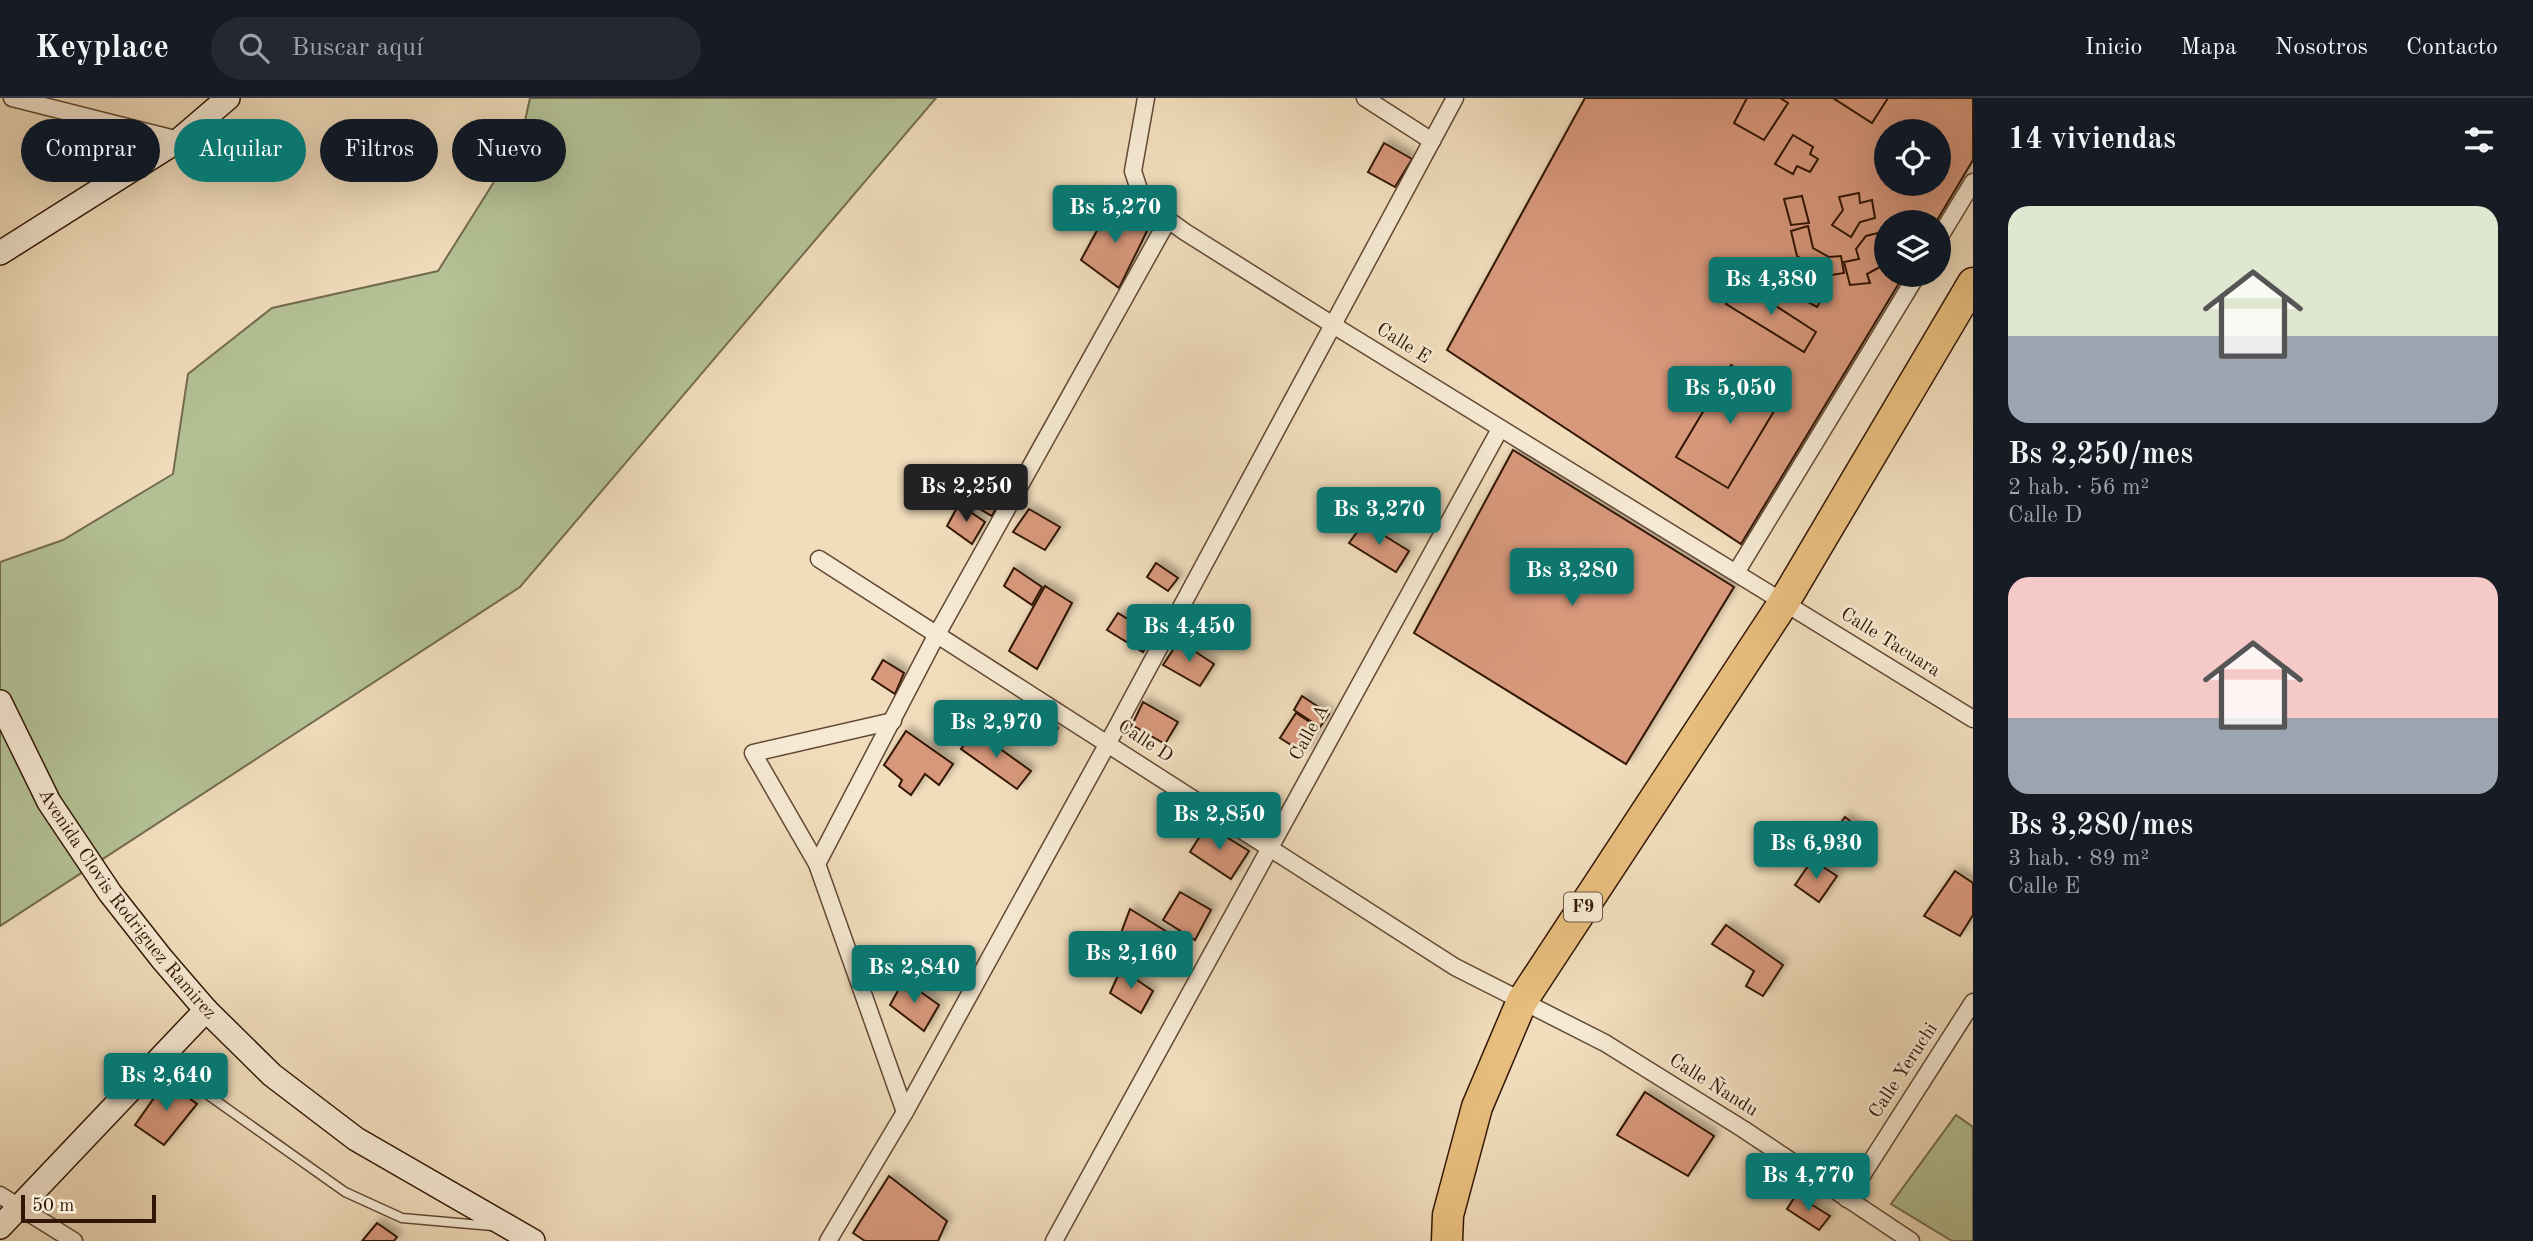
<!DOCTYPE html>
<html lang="es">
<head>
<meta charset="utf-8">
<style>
  body { margin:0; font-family:"Old Standard TT",serif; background:#242831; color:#f1f3f6; height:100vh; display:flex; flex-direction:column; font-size:26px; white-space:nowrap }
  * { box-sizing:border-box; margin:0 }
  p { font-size:23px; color:#9ea1a6 }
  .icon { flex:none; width:38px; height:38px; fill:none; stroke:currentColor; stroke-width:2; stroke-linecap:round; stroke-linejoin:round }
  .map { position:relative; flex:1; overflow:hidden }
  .side { display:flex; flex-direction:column; background:#171b24; width:560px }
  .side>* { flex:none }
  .hud { position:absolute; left:21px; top:21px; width:665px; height:63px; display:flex; gap:14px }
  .fabs { position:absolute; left:1874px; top:21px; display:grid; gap:14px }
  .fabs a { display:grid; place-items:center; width:77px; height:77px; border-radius:50%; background:#171b24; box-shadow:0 7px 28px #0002; font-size:35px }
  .scale { position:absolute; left:21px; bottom:18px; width:135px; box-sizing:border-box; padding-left:7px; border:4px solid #331706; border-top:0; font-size:19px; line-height:24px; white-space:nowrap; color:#331706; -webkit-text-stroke:5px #f6e9d3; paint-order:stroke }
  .price { position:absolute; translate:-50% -60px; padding:0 16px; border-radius:7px; background:#0f766e; color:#fff; font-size:23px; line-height:46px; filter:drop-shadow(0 2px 4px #0008) }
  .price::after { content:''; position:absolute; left:50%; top:42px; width:21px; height:16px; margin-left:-10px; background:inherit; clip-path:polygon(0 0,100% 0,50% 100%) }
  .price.active { background:#222; color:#fff }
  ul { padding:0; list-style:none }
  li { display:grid; align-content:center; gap:14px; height:371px; padding:0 35px }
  li span { display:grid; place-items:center; height:217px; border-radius:21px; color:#555 }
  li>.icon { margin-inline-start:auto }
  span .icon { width:126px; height:126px; fill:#fffc; stroke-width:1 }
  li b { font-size:30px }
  h2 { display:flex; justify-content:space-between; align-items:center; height:84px; padding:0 35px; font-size:30px }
  .chip { padding:0 24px; border-radius:32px; background:#171b24; box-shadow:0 7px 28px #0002; font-size:24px; line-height:63px }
  .chip.active { background:#0f766e; color:#fff }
  header { display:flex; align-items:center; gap:42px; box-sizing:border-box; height:98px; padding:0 35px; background:#171b24; border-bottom:2px solid #363941 }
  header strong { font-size:33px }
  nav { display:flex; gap:38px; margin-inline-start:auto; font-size:24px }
  .search { width:490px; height:63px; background:#242831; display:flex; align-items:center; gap:18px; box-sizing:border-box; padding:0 24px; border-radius:38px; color:#9ea1a6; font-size:26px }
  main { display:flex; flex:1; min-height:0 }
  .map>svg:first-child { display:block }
  .green { fill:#b4c296; stroke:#746c4e; stroke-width:2 }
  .building { fill:#d7987b; stroke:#331706; stroke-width:2; fill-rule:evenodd; filter:url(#shadow) }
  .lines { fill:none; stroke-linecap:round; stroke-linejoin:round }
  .lane-casing { stroke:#624834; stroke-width:11 }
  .street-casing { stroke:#624834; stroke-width:19 }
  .secondary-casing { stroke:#331706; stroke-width:26 }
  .highway-casing { stroke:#331706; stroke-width:33 }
  .lane { stroke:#f6e9d3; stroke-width:8 }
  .street { stroke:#f6e9d3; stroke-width:16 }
  .secondary { stroke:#f6e9d3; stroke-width:23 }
  .highway { stroke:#e8be7e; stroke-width:30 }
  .labels { text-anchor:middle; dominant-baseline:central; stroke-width:5; stroke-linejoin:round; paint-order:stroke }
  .shield { fill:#f6e9d3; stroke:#6e5644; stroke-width:2 }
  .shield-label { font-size:18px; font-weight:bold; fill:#331706 }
  .street-label { font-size:19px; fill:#331706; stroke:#f6e9d3 }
</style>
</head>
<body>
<header>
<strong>Keyplace</strong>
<div class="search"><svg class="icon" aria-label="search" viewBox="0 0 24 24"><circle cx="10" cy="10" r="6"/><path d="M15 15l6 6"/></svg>Buscar aquí</div>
<nav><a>Inicio</a><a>Mapa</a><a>Nosotros</a><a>Contacto</a></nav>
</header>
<main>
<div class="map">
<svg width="1973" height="1143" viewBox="0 0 1973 1143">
  <defs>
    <filter id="shadow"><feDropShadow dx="5" dy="-5" stdDeviation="3.5" flood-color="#0004"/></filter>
  </defs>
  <rect width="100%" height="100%" fill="#f1ddbc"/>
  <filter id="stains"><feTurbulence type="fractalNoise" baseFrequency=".00286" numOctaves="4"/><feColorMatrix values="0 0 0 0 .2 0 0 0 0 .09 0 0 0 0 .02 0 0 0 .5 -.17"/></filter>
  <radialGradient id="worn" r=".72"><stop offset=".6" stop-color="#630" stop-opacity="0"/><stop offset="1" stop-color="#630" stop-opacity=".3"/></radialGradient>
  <!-- green -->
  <g class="green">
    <polygon points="530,0 936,0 520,489 0,828 0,464 63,442 173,376 188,276 272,210 438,173 521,41"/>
    <polygon points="1956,1017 1973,1029 1973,1143 1952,1143 1891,1106"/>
  </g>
  <!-- building -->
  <g class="building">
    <path d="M1585 0H1973V62L1936 124H1886V177H1904L1741 446 1447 252ZM1886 33H1939V86H1886Z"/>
    <polygon points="1747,0 1780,0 1788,5 1764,42 1734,25"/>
    <polygon points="1833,0 1888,0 1872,25"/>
    <polygon points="1793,37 1813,49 1810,56 1818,61 1810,74 1797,68 1793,76 1775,66"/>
    <polygon points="1384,45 1412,61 1395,89 1368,74"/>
    <polygon points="1859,95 1860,105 1872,102 1875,120 1860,124 1851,139 1832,127 1843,112 1839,99"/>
    <polygon points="1802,98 1809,125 1791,127 1784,101"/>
    <polygon points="1112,105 1149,129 1119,190 1081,162"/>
    <polygon points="1808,128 1813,150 1829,159 1841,158 1844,175 1826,178 1797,158 1791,133"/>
    <polygon points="1886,133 1886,161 1880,169 1867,176 1870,185 1850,187 1844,164 1859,161 1856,151 1866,138"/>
    <polygon points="1800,175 1828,190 1817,209 1789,194"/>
    <polygon points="1739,184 1816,234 1804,254 1726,206"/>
    <polygon points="1731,267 1783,298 1728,390 1676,359"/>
    <polygon points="1513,352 1734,489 1626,666 1414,535"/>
    <polygon points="973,380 1002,398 992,418 959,399"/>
    <polygon points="959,406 985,424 972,446 947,428"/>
    <polygon points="1029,411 1060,429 1045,452 1013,434"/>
    <polygon points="1364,425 1409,453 1396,474 1349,445"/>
    <polygon points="1156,465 1178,480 1168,493 1147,479"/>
    <polygon points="1014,470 1042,489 1032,507 1004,488"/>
    <polygon points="1045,488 1072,505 1037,571 1009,553"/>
    <polygon points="1118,515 1153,537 1143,554 1107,532"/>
    <polygon points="1179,543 1214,566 1200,588 1163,567"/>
    <polygon points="883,562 904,575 895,596 872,581"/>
    <polygon points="1302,598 1329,616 1320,629 1294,612"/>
    <polygon points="1143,604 1178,624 1165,646 1132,627"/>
    <polygon points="1036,615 1058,630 1048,646 1026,634"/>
    <polygon points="1296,615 1319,630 1304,655 1280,640"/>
    <polygon points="974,632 1031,673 1017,691 961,651"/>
    <polygon points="906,633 953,666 939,687 925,676 911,697 899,688 902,682 884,667"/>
    <polygon points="1845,719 1864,734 1848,755 1827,744"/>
    <polygon points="1207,727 1249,753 1231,781 1190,754"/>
    <polygon points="1812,762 1837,778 1819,804 1795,787"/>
    <polygon points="1955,773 1973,785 1973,817 1960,838 1924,818"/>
    <polygon points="1180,794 1211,812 1195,842 1163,822"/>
    <polygon points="1130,811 1185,845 1171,867 1121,835"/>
    <polygon points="1726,827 1783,867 1763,898 1746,888 1754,873 1712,846"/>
    <polygon points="1121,871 1153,893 1141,915 1110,895"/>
    <polygon points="904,882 939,907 924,933 890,907"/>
    <polygon points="166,983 197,1006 164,1047 135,1027"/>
    <polygon points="1645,994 1714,1038 1688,1078 1617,1037"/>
    <polygon points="1754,1069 1771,1082 1763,1093 1747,1082"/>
    <polygon points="889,1078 947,1123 938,1143 865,1143 853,1135"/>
    <polygon points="1796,1097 1830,1118 1819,1132 1787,1111"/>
    <polygon points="377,1125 397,1139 394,1143 362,1143"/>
  </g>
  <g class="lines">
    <defs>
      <polyline id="lane" points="160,963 345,1094 402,1120 492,1128"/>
      <g id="street">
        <polyline points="12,0 179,42"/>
        <polyline points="1146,0 1133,73 1143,104 1185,134 1333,227 1973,621"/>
        <polyline points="1365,0 1432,43"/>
        <polyline points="1939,140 1973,84"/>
        <polyline points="819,461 1455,869 1605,945 1743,1031 1911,1143"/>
        <polyline points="1737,473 1917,177"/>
        <polyline points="893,623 753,655 817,766 905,1014"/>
        <polyline points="817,766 936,538 1168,122"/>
        <polyline points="0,1097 74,1143"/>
        <polyline points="1847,1101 1973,904"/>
        <polyline points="828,1143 905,1014 1108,645 1455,0"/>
        <polyline points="1054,1143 1500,331"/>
      </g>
      <g id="secondary">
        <polyline points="0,155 179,42 228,0"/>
        <path id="s1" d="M0 604 49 704 110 795 162 861 206 912 272 977 356 1041 533 1143"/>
        <polyline points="0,1129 206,912"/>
      </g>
      <polyline id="highway" points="1447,1143 1448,1117 1477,1009 1522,903 1784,504 1973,185"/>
    </defs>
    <!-- lane casing -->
    <use href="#lane" class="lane-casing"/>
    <!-- street casing -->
    <use href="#street" class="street-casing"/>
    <!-- secondary casing -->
    <use href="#secondary" class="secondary-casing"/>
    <!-- highway casing -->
    <use href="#highway" class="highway-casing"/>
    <!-- lane -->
    <use href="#lane" class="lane"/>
    <!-- street -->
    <use href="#street" class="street"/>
    <!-- secondary -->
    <use href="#secondary" class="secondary"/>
    <!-- highway -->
    <use href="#highway" class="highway"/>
  </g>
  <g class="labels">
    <!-- shield labels -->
    <rect class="shield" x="1564" y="794.5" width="38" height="29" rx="5"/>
    <g class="shield-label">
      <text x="1583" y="809">F9</text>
    </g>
    <!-- street labels -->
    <g class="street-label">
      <text transform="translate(1403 246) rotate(32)">Calle E</text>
      <text transform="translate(1890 545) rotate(32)">Calle Tacuara</text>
      <text transform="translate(1310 635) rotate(-61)">Calle A</text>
      <text transform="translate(1145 644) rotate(33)">Calle D</text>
      <text stroke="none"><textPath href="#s1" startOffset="240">Avenida Clovis Rodriguez Ramirez</textPath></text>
      <text transform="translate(1904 973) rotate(-57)">Calle Yeruchi</text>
      <text transform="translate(1713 988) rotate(32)">Calle Ñandu</text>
    </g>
  </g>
  <rect width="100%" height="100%" filter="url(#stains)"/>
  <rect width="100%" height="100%" fill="url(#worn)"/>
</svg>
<div class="fabs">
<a><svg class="icon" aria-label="locate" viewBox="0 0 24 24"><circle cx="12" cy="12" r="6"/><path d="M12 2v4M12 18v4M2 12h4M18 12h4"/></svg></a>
<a><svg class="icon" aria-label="layers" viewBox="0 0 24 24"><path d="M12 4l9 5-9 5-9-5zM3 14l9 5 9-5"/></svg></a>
</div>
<div class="scale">50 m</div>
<b class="price" style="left:1115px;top:147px">Bs 5,270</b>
<b class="price" style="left:1771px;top:219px">Bs 4,380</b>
<b class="price" style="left:1730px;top:328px">Bs 5,050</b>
<b class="price active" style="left:966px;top:426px">Bs 2,250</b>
<b class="price" style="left:1379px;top:449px">Bs 3,270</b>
<b class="price" style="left:1572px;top:510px">Bs 3,280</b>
<b class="price" style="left:1189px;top:566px">Bs 4,450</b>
<b class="price" style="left:996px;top:662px">Bs 2,970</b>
<b class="price" style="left:1219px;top:754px">Bs 2,850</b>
<b class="price" style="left:1816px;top:783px">Bs 6,930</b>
<b class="price" style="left:1131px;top:893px">Bs 2,160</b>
<b class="price" style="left:914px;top:907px">Bs 2,840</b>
<b class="price" style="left:166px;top:1015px">Bs 2,640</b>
<b class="price" style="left:1808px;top:1115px">Bs 4,770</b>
<div class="hud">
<a class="chip">Comprar</a>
<a class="chip active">Alquilar</a>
<a class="chip">Filtros</a>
<a class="chip">Nuevo</a>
</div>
</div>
<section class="side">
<h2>14 viviendas<svg class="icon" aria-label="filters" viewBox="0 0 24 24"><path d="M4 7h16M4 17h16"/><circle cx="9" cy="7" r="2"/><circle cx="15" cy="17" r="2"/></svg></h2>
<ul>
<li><span style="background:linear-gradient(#dfe7d0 60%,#9aa5b1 0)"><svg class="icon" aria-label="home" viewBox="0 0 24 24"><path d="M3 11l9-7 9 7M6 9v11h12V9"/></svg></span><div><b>Bs 2,250/mes</b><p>2 hab. · 56 m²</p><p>Calle D</p></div></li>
<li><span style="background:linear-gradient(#f6c9c9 65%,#9aa5b1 0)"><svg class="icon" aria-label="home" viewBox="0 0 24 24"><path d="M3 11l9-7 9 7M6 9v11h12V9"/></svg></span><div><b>Bs 3,280/mes</b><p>3 hab. · 89 m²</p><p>Calle E</p></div></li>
</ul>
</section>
</main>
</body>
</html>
